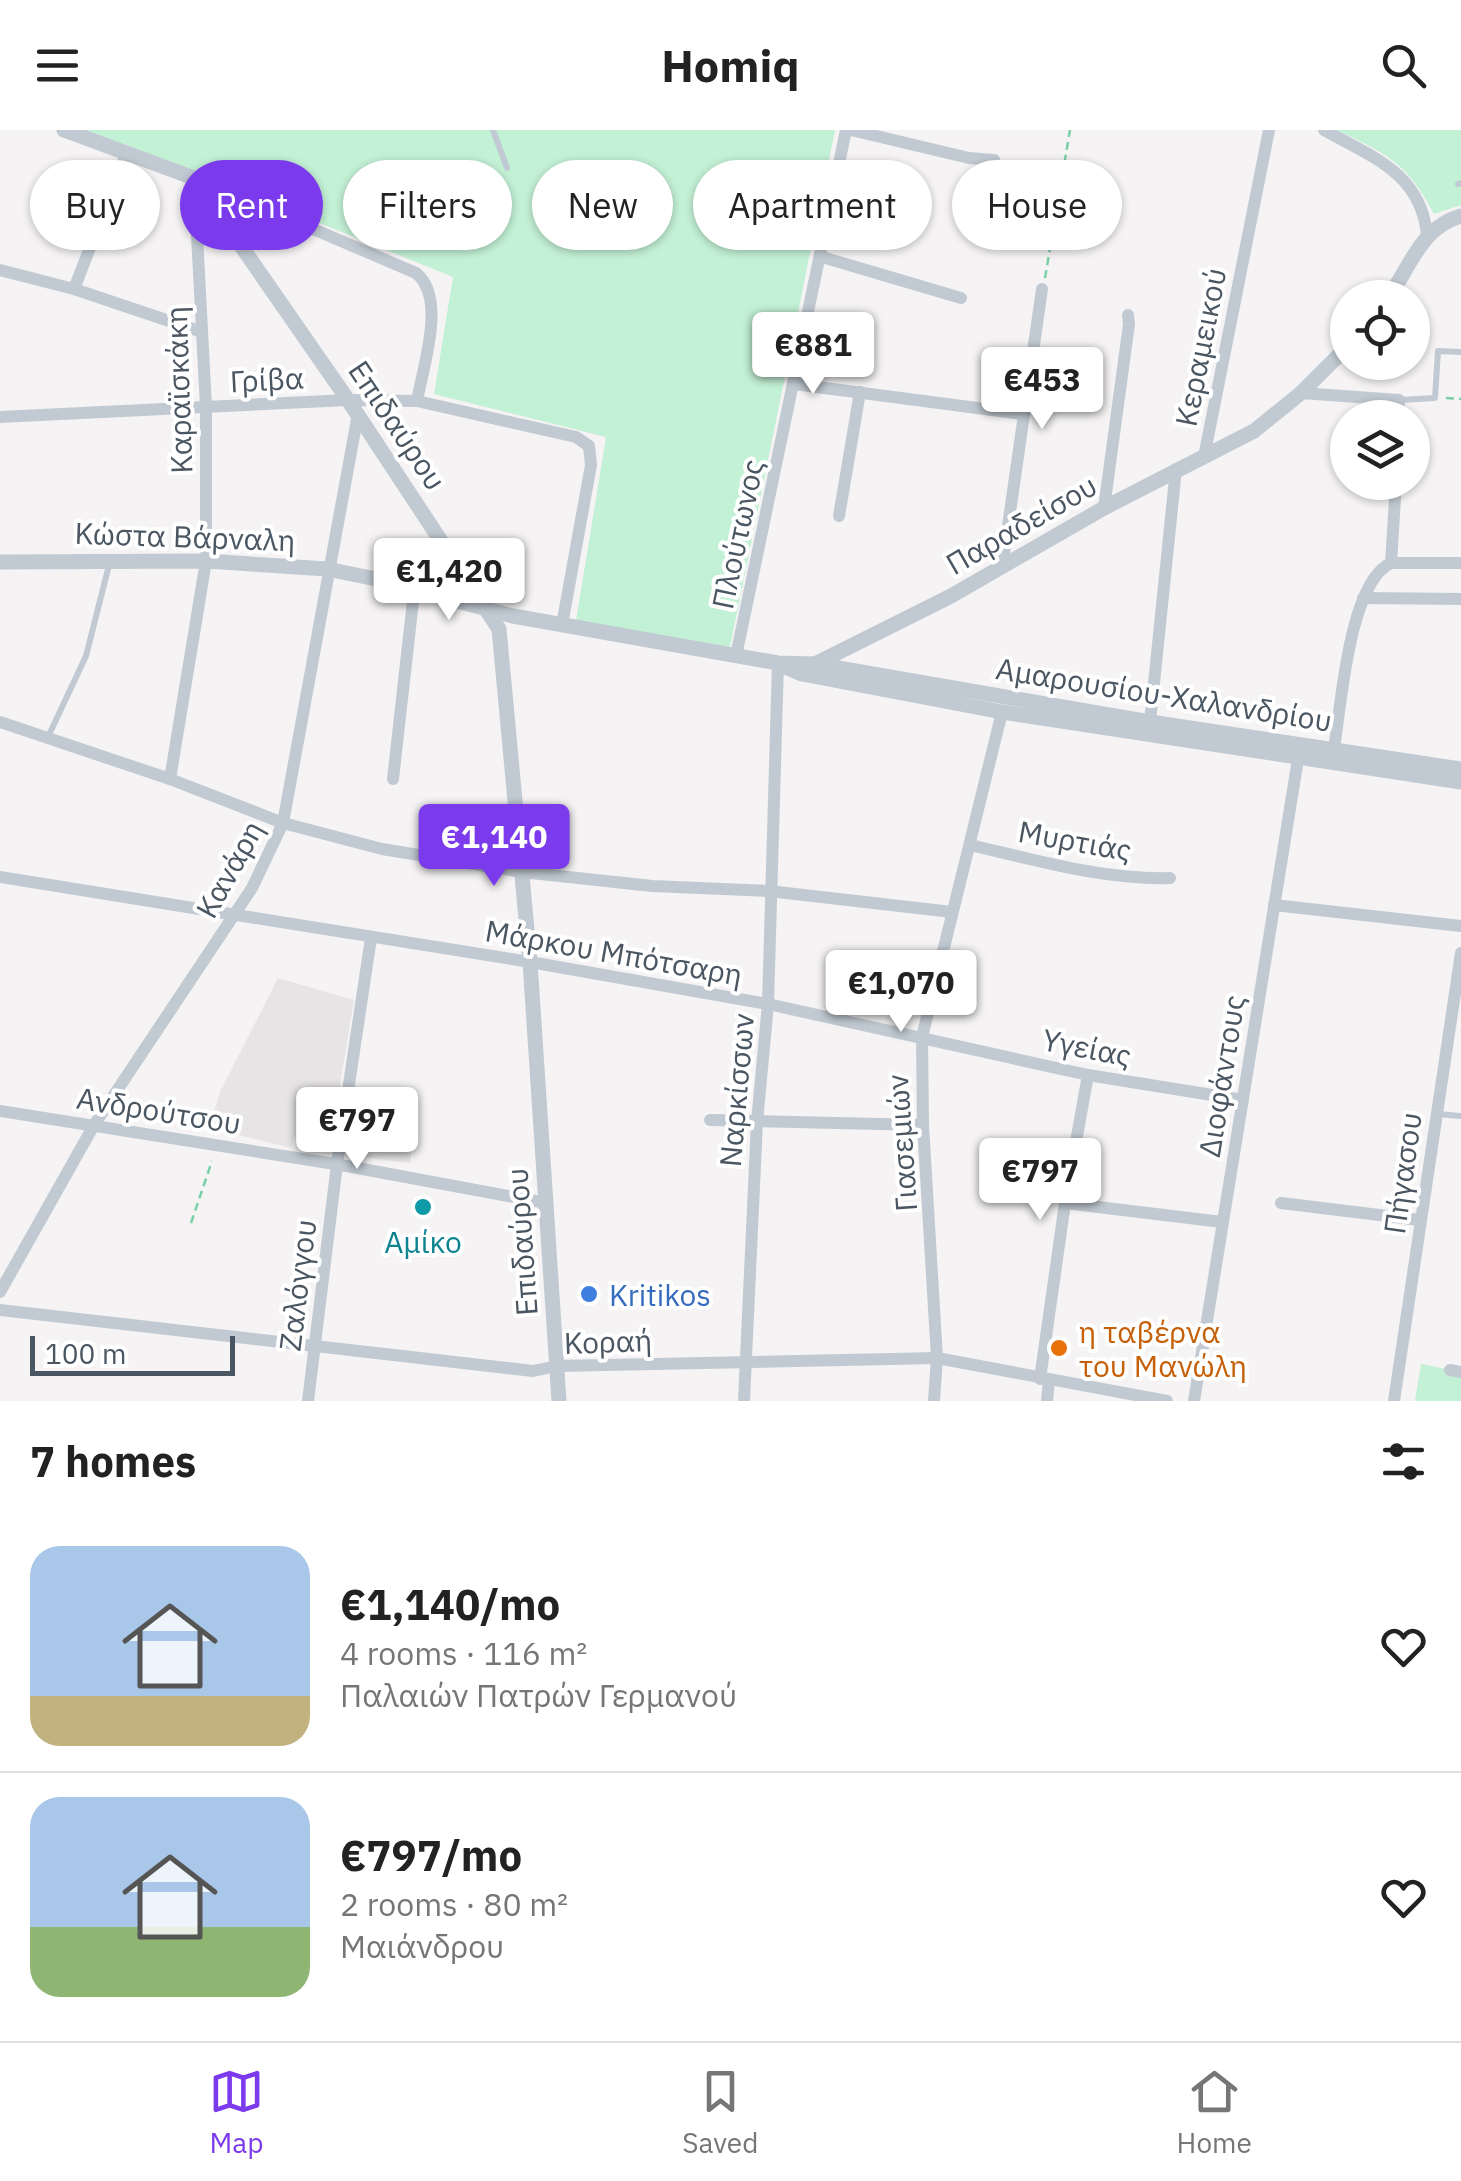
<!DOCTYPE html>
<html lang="en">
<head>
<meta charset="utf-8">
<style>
  body { margin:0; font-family:"IBM Plex Sans",sans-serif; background:#f2f2f2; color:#222; height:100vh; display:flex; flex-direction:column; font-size:38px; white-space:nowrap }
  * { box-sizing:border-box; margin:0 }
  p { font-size:32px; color:#767676 }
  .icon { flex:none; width:55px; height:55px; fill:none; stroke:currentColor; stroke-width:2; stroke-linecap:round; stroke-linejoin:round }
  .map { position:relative; height:1271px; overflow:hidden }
  .drawer { display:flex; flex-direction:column; background:#fff; flex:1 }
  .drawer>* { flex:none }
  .hud { position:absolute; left:30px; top:30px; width:1402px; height:90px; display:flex; gap:20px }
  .fabs { position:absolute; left:1330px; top:150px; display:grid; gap:20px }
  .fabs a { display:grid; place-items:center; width:100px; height:100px; border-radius:50%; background:#fff; box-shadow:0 2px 8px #0004; font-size:50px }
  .scale { position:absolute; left:30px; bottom:25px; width:205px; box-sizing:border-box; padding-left:10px; border:5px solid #4a5661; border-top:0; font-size:28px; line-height:35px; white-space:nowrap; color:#4a5661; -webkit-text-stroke:8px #fff; paint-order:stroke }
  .price { position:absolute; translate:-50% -85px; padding:0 22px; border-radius:10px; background:#fff; color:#222; font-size:32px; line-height:65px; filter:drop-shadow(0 2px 5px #0008) }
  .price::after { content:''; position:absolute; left:50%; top:60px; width:30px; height:22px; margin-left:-15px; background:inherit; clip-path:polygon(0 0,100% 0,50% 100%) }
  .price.current { background:#7c3aed; color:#fff }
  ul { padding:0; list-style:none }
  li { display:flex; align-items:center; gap:30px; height:250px; padding:0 30px }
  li+li { border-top:2px solid #e0e0e0 }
  li span { display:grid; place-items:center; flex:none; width:280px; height:200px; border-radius:30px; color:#555 }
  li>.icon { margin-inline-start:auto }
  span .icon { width:120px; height:120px; fill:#fffc; stroke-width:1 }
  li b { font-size:42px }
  h2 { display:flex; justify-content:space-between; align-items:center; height:120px; padding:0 30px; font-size:42px }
  .pill { padding:0 35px; border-radius:45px; background:#fff; box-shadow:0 2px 8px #0004; font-size:35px; line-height:90px }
  .pill.current { background:#7c3aed; color:#fff }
  header { display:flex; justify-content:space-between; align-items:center; height:130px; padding:0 30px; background:#fff; font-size:45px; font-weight:700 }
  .tabs { display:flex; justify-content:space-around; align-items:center; height:140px; border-top:2px solid #e0e0e0; background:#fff; font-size:28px; color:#767676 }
  .tabs a { display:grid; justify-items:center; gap:5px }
  .tabs .current { color:#7c3aed }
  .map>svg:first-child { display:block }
  .education { fill:#e6e4e5 }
  .green { fill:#c3f1d5 }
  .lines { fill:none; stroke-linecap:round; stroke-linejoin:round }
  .path { stroke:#7ad0a6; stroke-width:2.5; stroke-dasharray:8 5; stroke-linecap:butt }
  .service { stroke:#c1cad2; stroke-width:6 }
  .minor { stroke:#c1cad2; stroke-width:12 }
  .tertiary { stroke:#c1cad2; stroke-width:15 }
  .culture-dot { fill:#0f9aa8; stroke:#fff; stroke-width:4 }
  .shop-dot { fill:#3f7fe0; stroke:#fff; stroke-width:4 }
  .food-dot { fill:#e8710a; stroke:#fff; stroke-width:4 }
  .labels { text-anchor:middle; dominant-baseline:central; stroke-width:8; stroke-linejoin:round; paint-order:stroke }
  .street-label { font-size:30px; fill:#4a5661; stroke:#fff }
  .culture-label { font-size:30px; fill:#0d838f; stroke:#fff }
  .shop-label { font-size:30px; fill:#366cbe; stroke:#fff; text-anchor:start }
  .food-label { font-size:30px; fill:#c56008; stroke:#fff; text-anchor:start }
</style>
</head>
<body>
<header><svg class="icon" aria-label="menu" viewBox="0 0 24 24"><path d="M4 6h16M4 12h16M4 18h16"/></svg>Homiq<svg class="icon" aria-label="search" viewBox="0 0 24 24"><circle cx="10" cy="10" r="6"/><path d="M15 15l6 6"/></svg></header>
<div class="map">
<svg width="1461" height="1271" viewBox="0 0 1461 1271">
  <rect width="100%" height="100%" fill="#f5f3f3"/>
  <!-- education -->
  <g class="education">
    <polygon points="278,848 354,870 329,1022 320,1021 320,1010 294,1007 292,1018 209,998 220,962"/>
    <polygon points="360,973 416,980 410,1033 354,1026"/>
  </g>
  <!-- green -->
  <g class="green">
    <polygon points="83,0 835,0 730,517 576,491 606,307 434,264 453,147 129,16"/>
    <path d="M1336 0H1461V75L1434 84C1407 32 1387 24 1336 0Z"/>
    <polygon points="1421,1234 1461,1242 1461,1271 1415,1271"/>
  </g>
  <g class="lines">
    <!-- path -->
    <g class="path">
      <polyline points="1045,148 1070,0"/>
      <polyline points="1446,268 1461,269"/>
      <polyline points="191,1093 212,1031"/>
    </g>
    <!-- service -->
    <g class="service">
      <polyline points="493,0 507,38"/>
      <polyline points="1458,54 1461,53"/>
      <polyline points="1400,270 1435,268 1438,221 1461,222"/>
      <polyline points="48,607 86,526 110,431"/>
      <polyline points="1437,984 1461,986"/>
    </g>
    <!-- minor -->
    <g class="minor">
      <polyline points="851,0 969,28 994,30"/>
      <path d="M1324 0C1372 27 1421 43 1427 105"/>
      <polyline points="822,127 961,168"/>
      <polyline points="0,140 74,159 202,202"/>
      <polyline points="74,159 127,22"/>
      <polyline points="794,254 1023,284"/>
      <polyline points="1301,263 1399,270 1398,288"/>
      <polyline points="0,287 348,270 417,271 576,307 589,316 591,335 562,495"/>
      <polyline points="1204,327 1269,0"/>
      <polyline points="1104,378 1129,194 1128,185"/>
      <polyline points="839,386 860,262"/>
      <polyline points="1391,433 1461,433"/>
      <polyline points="1002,438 1042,159"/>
      <polyline points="1363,468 1461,469"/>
      <polyline points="736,526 846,0"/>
      <polyline points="0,592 170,649 283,693 382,719 522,742 652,756 769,761 952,782"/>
      <polyline points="1150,592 1176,339"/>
      <path d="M1334 619C1341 576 1349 452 1391 433L1396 352"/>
      <path d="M170 649 206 431V277L194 48 416 143C447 168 423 236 417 271"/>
      <polyline points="393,649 413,471 420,462"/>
      <path d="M970 715C1035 730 1104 750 1170 748"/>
      <polyline points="0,747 530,832 768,874 1088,945 1243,970"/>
      <polyline points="1274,775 1461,796"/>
      <polyline points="0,981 341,1035 546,1073"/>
      <polyline points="710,990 923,995"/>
      <polyline points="1065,1073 1222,1092"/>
      <polyline points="1281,1073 1420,1090"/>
      <polyline points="0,1162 94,995 252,758 283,693 358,284"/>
      <polyline points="0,1180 533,1241 557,1236 937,1228 1167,1271"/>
      <polyline points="1450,1240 1461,1242"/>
      <polyline points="1040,1249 1065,1073 1088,945"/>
      <polyline points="308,1271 337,1034 371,808"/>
      <polyline points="744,1271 757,992 768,874 778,533"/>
      <polyline points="934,1271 937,1228 923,995 922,907 1002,582"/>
      <polyline points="1047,1271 1049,1250"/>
      <polyline points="1194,1271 1298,629"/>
      <polyline points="1394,1271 1461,823"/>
    </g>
    <!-- tertiary -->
    <g class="tertiary">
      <polyline points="64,0 194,48 348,270 499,499 530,832 559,1271"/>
      <path d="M1388 168C1411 136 1420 98 1461 86"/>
      <polyline points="0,432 206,431 327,439 376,449 513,486 778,533 815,534 1150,592 1461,639"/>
      <polyline points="420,462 456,431"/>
      <polyline points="815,534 951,466 1104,378 1254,301 1301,263 1348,216"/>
      <polyline points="781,535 802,544 1002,582 1461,652"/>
    </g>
  </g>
  <!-- markers -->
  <circle class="culture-dot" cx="423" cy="1077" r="10"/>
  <circle class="shop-dot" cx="589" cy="1164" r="10"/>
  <circle class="food-dot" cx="1059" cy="1218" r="10"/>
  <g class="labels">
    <!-- street labels -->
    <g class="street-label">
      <text transform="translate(1200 217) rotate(-79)">Κεραμεικού</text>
      <text transform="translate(267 249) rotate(-3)">Γρίβα</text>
      <text transform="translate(178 260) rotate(-92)">Καραϊσκάκη</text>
      <text transform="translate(398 295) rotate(56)">Επιδαύρου</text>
      <text transform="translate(1021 394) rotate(-30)">Παραδείσου</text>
      <text transform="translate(737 404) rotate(-78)">Πλούτωνος</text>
      <text transform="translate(185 406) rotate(2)">Κώστα Βάρναλη</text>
      <text transform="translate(1164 564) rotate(9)">Αμαρουσίου-Χαλανδρίου</text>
      <text transform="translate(1075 710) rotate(10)">Μυρτιάς</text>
      <text transform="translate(229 739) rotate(-61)">Κανάρη</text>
      <text transform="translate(614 822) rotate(10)">Μάρκου Μπότσαρη</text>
      <text transform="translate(1087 917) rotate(11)">Υγείας</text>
      <text transform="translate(1221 946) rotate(-81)">Διοφάντους</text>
      <text transform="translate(736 960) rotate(-85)">Ναρκίσσων</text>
      <text transform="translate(159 980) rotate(9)">Ανδρούτσου</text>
      <text transform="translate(901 1013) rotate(-94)">Γιασεμιών</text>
      <text transform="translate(1402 1043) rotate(-82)">Πήγασου</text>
      <text transform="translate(521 1112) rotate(-94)">Επιδαύρου</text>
      <text transform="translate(297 1155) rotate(-83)">Ζαλόγγου</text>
      <text transform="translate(608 1211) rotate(-2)">Κοραή</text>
    </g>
    <!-- culture labels -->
    <g class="culture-label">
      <text x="423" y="1111">Αμίκο</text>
    </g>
    <!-- shop labels -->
    <g class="shop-label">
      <text x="609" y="1164">Kritikos</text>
    </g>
    <!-- food labels -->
    <g class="food-label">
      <text x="1079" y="1201">η ταβέρνα<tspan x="1079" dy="34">του Μανώλη</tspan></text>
    </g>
  </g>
</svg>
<div class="fabs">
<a><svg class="icon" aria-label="locate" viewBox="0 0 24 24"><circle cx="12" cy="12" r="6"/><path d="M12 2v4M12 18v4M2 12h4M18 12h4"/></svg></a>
<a><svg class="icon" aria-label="layers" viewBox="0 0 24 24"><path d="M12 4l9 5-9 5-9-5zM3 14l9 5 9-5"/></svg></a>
</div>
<div class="scale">100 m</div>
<b class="price" style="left:813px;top:267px">€881</b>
<b class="price" style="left:1042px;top:302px">€453</b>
<b class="price" style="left:449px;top:493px">€1,420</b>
<b class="price current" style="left:494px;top:759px">€1,140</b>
<b class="price" style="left:901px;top:905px">€1,070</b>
<b class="price" style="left:357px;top:1042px">€797</b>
<b class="price" style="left:1040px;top:1093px">€797</b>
<div class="hud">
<a class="pill">Buy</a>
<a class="pill current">Rent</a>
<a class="pill">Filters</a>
<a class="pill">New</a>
<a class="pill">Apartment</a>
<a class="pill">House</a>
</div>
</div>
<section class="drawer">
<h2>7 homes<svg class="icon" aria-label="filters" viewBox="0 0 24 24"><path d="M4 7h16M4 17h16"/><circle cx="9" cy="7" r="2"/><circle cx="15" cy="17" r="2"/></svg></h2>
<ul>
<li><span style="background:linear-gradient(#a9c7e8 75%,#c2b280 0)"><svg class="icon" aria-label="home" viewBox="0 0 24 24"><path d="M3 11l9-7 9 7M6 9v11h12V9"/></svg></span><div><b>€1,140/mo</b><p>4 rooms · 116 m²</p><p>Παλαιών Πατρών Γερμανού</p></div><svg class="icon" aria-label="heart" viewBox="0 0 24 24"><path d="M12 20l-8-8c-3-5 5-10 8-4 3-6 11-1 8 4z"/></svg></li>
<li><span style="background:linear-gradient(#a9c7e8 65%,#8fb573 0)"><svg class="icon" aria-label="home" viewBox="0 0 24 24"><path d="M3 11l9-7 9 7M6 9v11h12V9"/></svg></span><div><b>€797/mo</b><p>2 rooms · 80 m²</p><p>Μαιάνδρου</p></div><svg class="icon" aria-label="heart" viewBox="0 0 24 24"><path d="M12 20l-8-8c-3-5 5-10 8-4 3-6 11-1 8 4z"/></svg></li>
</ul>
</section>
<nav class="tabs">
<a class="current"><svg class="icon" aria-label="map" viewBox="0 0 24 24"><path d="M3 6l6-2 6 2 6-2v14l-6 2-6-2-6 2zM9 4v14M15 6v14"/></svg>Map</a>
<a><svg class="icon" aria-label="saved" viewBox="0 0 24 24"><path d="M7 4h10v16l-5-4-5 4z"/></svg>Saved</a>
<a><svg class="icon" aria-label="home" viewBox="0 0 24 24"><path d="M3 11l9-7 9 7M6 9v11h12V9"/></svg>Home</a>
</nav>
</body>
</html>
